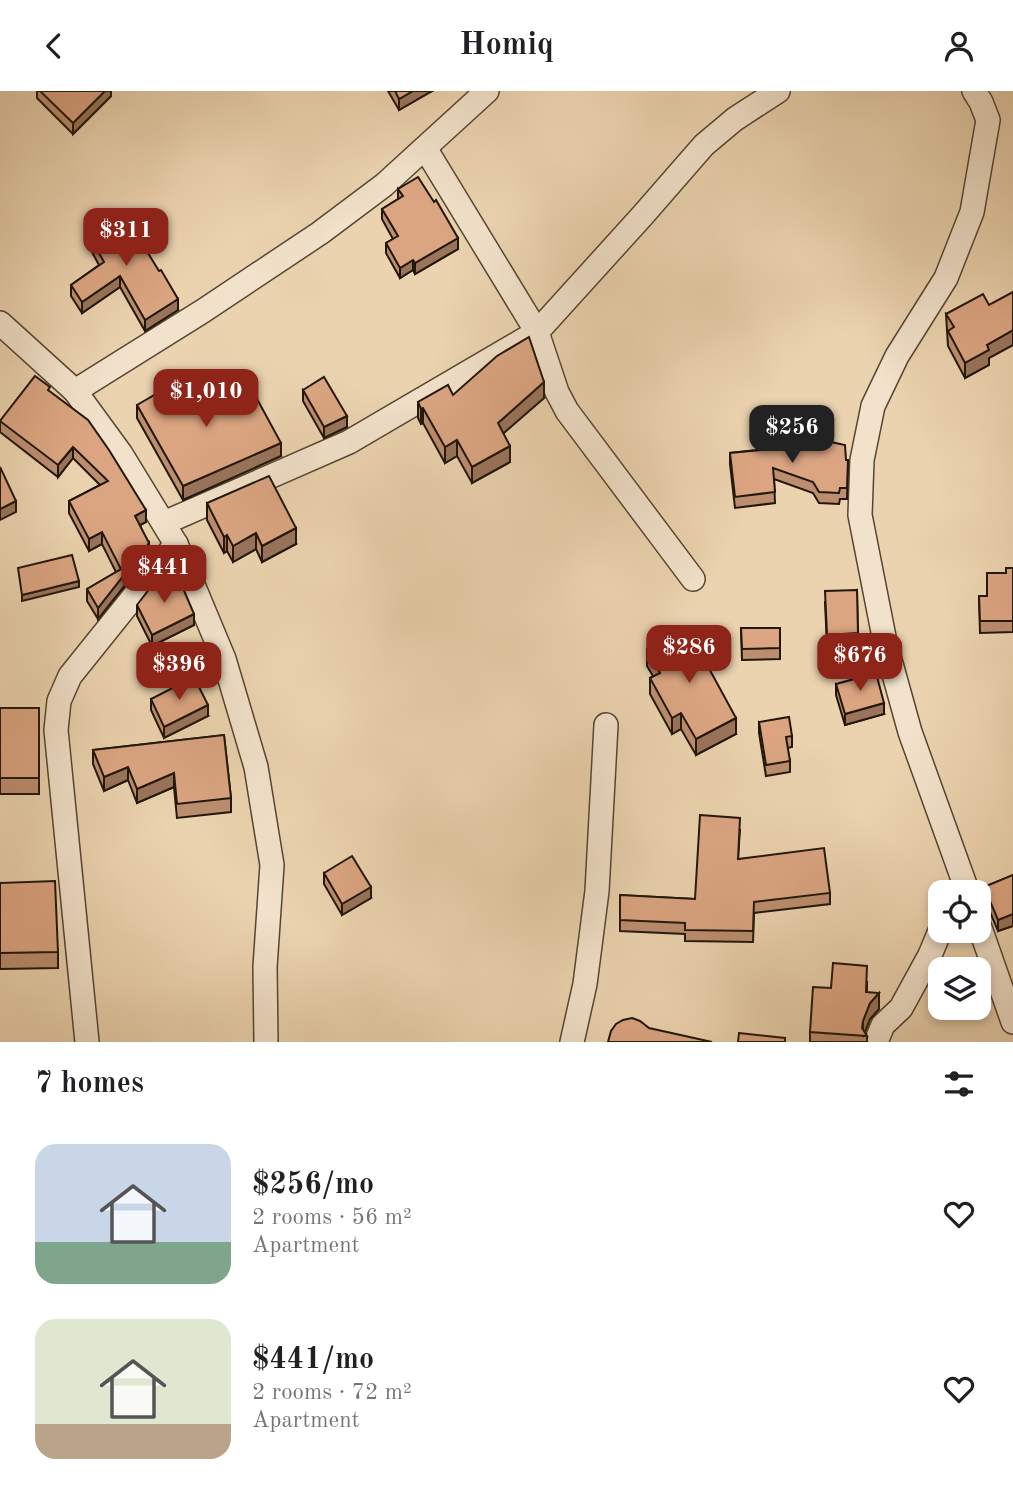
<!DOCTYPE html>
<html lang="en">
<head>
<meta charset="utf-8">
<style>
  body { margin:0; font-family:"Old Standard TT",serif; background:#f6f6f6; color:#202124; height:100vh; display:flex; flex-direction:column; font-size:26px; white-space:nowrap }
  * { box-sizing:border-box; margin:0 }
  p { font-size:23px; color:#757577 }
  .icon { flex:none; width:38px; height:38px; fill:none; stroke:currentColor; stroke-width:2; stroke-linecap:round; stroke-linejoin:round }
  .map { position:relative; height:951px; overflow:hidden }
  .sheet { display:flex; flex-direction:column; background:#fff; flex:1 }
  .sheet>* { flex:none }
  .buttons { position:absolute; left:928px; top:789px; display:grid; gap:14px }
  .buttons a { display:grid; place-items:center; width:63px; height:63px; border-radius:14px; background:#fff; box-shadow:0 4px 10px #0003; font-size:35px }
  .price { position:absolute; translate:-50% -60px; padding:0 16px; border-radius:14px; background:#8f2418; color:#fff; font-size:23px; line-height:46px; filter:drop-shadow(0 2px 4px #0008) }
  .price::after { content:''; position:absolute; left:50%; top:42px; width:21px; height:16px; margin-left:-10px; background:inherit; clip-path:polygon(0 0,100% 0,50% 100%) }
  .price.selected { background:#222; color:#fff }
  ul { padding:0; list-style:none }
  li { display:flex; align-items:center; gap:21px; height:175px; padding:0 35px }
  li span { display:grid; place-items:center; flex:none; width:196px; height:140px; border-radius:21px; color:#555 }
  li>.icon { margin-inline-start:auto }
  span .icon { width:84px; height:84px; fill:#fffc; stroke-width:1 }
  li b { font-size:30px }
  h2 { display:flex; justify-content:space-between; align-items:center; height:84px; padding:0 35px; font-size:30px }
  header { display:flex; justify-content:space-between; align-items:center; height:91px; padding:0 35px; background:#fff; font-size:32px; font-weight:700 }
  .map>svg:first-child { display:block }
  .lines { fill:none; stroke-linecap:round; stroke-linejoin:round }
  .minor-casing { stroke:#544632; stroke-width:26 }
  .minor { stroke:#f2e2cb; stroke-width:23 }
  .wall { fill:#bc8e70; stroke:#221709; stroke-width:2 }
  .shaded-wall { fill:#99745b; stroke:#221709; stroke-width:2 }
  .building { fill:#dba582; stroke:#221709; stroke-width:2 }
</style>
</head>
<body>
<header><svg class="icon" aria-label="back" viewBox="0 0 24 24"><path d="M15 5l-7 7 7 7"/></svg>Homiq<svg class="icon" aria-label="person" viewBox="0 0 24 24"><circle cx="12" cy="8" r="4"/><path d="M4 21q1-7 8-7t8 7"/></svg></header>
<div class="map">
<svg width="1013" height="951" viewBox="0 0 1013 951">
  <rect width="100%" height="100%" fill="#ebd3af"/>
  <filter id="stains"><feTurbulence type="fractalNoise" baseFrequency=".00286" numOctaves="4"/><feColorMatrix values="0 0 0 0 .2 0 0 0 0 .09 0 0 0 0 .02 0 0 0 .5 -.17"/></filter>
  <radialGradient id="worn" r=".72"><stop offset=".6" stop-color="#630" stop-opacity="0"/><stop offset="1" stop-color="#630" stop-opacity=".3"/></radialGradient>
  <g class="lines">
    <defs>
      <g id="minor">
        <polyline points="425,57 537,241 557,301 567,320 693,488"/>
        <polyline points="0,232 75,300 121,363 176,453 224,568 256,676 272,774 265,876 266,951"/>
        <polyline points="75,300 203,220 320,142 384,94 487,0"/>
        <polyline points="164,432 349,351 537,241 643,124 704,54 735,28 778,0"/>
        <polyline points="968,802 910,641 885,551 860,424 862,369 873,315 897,265 946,187 972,121 988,29 981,11 974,0"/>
        <polyline points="978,831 1013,931"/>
        <polyline points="87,951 56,639 59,610 70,585 176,453"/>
        <polyline points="572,951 585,893 597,800 606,634"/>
        <polyline points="876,951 883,934 901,917 930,864 940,840"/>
      </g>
    </defs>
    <!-- minor casing -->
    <use href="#minor" class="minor-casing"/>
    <!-- minor -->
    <use href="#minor" class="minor"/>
  </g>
  <!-- wall -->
  <g class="wall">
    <polygon points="37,0 111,0 111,5 73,43 37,7"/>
    <polygon points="388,0 432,0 399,19"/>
    <polygon points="398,98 458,158 415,183 413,179 400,187 386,162 386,152 393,148 382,128 382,118 398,108"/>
    <polygon points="87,141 178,219 145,240 120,196 82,222 71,205 71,194 99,174 87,152"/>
    <polygon points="946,223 989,267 989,274 965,287 948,255"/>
    <polygon points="303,299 347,336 324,347 303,310"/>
    <polygon points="50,301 146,431 140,434 149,464 98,528 87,510 87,498 116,481 102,453 89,460 69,422 69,410 100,394 73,367 58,386 0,341 0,330"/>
    <polygon points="181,303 234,318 281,365 183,409 137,327 137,314"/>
    <polygon points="453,304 544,307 503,342 510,371 472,392 457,365 445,372 423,332 421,333 418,327 418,311"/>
    <polygon points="831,351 846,369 848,369 847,408 840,408 839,413 819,412 813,402 774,388 775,412 735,417 730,373 730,362"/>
    <polygon points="207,412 296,453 262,471 256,458 233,471 227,460 224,462 207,429"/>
    <polygon points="1013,477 1013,541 980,542 979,505 987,505 1006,482"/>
    <polygon points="171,495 194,534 152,555 137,525 137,514"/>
    <polygon points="857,499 858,553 827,555 825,511"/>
    <polygon points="741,537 780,537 780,568 742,569"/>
    <polygon points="647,559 736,643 696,664 681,638 672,643 650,603 650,587 653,585 647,575"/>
    <polygon points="836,593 884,623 845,634 836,604"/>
    <polygon points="151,608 208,625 164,647 151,619"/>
    <rect x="0" y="617" width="39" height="86"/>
    <polygon points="759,631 792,645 792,656 787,657 790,670 790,681 766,685 759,642"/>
    <polygon points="224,644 231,707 231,721 177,727 174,696 137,712 128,689 104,700 93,673 93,659"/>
    <polygon points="740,738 738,768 830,802 830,813 754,822 753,851 685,850 685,843 620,840 620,804 695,808"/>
    <polygon points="324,782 371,807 342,824 324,793"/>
    <polygon points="1013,784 1013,835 998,840 984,807 984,796"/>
    <polygon points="0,792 58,861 58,877 0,878"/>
    <polygon points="867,891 867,901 879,918 870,928 865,941 867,945 867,951 810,951 810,941 831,897"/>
  </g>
  <!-- shaded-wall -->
  <g class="shaded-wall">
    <polygon points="105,0 111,0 111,5 73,43 73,32"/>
    <polygon points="413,0 432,0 399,19 399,8"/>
    <polygon points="458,147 458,158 415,183 415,172"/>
    <polygon points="413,169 413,179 400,187 400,177"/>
    <polygon points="120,185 120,196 82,222 82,211"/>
    <polygon points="178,208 178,219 145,240 145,229"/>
    <polygon points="1013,239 1013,254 989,267 989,274 965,287 965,272 987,254"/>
    <polygon points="544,291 544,307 498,347 498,332"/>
    <polygon points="423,317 423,332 421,333 421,318"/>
    <polygon points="347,325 347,336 324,347 324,336"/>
    <polygon points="457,349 457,365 445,372 445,356"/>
    <polygon points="281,352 281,365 183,409 183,395"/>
    <polygon points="510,355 510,371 472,392 472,376"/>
    <polygon points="73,356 73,367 58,386 58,374"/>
    <polygon points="16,410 16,421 0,429 0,418"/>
    <polygon points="146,419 146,431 135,437 135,425"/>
    <polygon points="296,437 296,453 262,471 262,455"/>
    <polygon points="102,441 102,453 89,460 89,448"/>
    <polygon points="256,442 256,458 233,471 233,455"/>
    <polygon points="227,444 227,460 224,462 224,446"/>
    <polygon points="149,452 149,464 98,528 98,517"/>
    <polygon points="79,490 79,496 22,510 22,504"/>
    <polygon points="194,523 194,534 152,555 152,544"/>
    <polygon points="884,612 884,623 845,634 845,623"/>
    <polygon points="208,614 208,625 164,647 164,636"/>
    <polygon points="681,622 681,638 672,643 672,627"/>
    <polygon points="736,627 736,643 696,664 696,648"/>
    <polygon points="128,676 128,689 104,700 104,686"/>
    <polygon points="174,682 174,696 137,712 137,698"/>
    <polygon points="371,796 371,807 342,824 342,813"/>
    <polygon points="1013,823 1013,835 998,840 998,829"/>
    <polygon points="879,902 879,918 870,928 863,946 863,930 870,912"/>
  </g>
  <!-- building -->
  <g class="building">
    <polygon points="40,0 105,0 73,32"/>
    <polygon points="395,0 413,0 399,8"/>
    <polygon points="418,86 434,111 436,109 458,147 415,172 413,169 400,177 386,152 398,145 382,118 403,105 398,98"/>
    <polygon points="124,121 140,149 159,180 161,179 178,208 145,229 120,185 82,211 71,194 104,171 87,141"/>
    <polygon points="1013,201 1013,239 987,254 989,259 965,272 948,240 954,236 946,223 983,203 989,214"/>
    <polygon points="529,246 544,291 498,332 510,355 472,376 457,349 445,356 423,317 421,318 418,311 448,294 453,304 497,265"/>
    <polygon points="35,285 50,296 48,299 88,329 109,359 146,419 135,425 149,452 98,517 87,498 121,478 102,441 89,448 69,410 108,390 73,356 58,374 0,330"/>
    <polygon points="218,285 234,318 256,306 281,352 183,395 137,314 175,292 181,303"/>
    <polygon points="324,286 347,325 324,336 303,299"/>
    <polygon points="802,336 825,341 831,351 845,354 846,369 848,369 847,397 840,397 839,402 819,401 813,391 773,377 775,401 735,406 730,362 801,355"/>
    <polygon points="0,376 16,410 0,418"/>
    <polygon points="269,385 296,437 262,455 256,442 233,455 227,444 224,446 207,412"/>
    <polygon points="72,464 79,490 22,504 18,477"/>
    <polygon points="1006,477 1013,477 1013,530 980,530 979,505 987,505 987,482 1006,482"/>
    <polygon points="163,480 171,495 180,490 194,523 152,544 137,514"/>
    <polygon points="857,499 858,542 827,544 825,500"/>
    <polygon points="687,537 736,627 696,648 681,622 672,627 650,587 660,582 647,559"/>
    <polygon points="741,537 780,537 780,557 742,558"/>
    <polygon points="876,582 884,612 845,623 836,593"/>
    <polygon points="194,586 208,614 164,636 151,608"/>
    <rect x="0" y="617" width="39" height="70"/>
    <polygon points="789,626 792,645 786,646 790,670 766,674 759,631"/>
    <polygon points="224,644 231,707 177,713 174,682 137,698 128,676 104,686 93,659"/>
    <polygon points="700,724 740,727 738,768 824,757 830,802 754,811 753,840 685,839 685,832 620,829 620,804 695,808"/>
    <polygon points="352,765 371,796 342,813 324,782"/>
    <polygon points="1013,784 1013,823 998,829 984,796"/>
    <polygon points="55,790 58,861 0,862 0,792"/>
    <polygon points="833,872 867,875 866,901 879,902 870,912 863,930 862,937 867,945 810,941 813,896 831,897"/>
    <polygon points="632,927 640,930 649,937 712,951 608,951 611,940 616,933 623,929"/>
    <polygon points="739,942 785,947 785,951 738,951"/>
  </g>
  <rect width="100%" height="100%" filter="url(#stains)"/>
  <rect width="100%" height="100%" fill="url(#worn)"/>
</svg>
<div class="buttons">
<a><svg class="icon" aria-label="locate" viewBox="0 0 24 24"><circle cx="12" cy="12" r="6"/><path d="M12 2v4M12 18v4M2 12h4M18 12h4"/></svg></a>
<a><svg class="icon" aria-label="layers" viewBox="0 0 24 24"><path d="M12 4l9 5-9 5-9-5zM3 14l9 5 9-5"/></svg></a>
</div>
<b class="price" style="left:126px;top:177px">$311</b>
<b class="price" style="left:206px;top:338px">$1,010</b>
<b class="price selected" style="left:792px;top:374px">$256</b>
<b class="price" style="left:164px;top:514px">$441</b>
<b class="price" style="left:689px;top:594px">$286</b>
<b class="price" style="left:860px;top:602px">$676</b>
<b class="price" style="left:179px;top:611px">$396</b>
</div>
<section class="sheet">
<h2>7 homes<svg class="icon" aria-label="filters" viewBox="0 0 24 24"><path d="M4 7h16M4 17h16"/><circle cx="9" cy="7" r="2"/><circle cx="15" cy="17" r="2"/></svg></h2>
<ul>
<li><span style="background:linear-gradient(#c9d6e8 70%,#7fa58c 0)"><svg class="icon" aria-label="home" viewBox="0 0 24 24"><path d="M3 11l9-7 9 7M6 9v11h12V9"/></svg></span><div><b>$256/mo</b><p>2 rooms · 56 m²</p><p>Apartment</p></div><svg class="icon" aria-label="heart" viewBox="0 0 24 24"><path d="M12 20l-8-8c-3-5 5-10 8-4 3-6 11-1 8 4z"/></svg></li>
<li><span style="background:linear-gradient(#dfe7d0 75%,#b9a48a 0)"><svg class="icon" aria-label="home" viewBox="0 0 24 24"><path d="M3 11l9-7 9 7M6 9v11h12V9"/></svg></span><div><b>$441/mo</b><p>2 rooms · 72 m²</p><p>Apartment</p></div><svg class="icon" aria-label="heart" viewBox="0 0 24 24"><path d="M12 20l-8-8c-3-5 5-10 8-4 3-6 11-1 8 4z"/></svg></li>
</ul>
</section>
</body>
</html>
